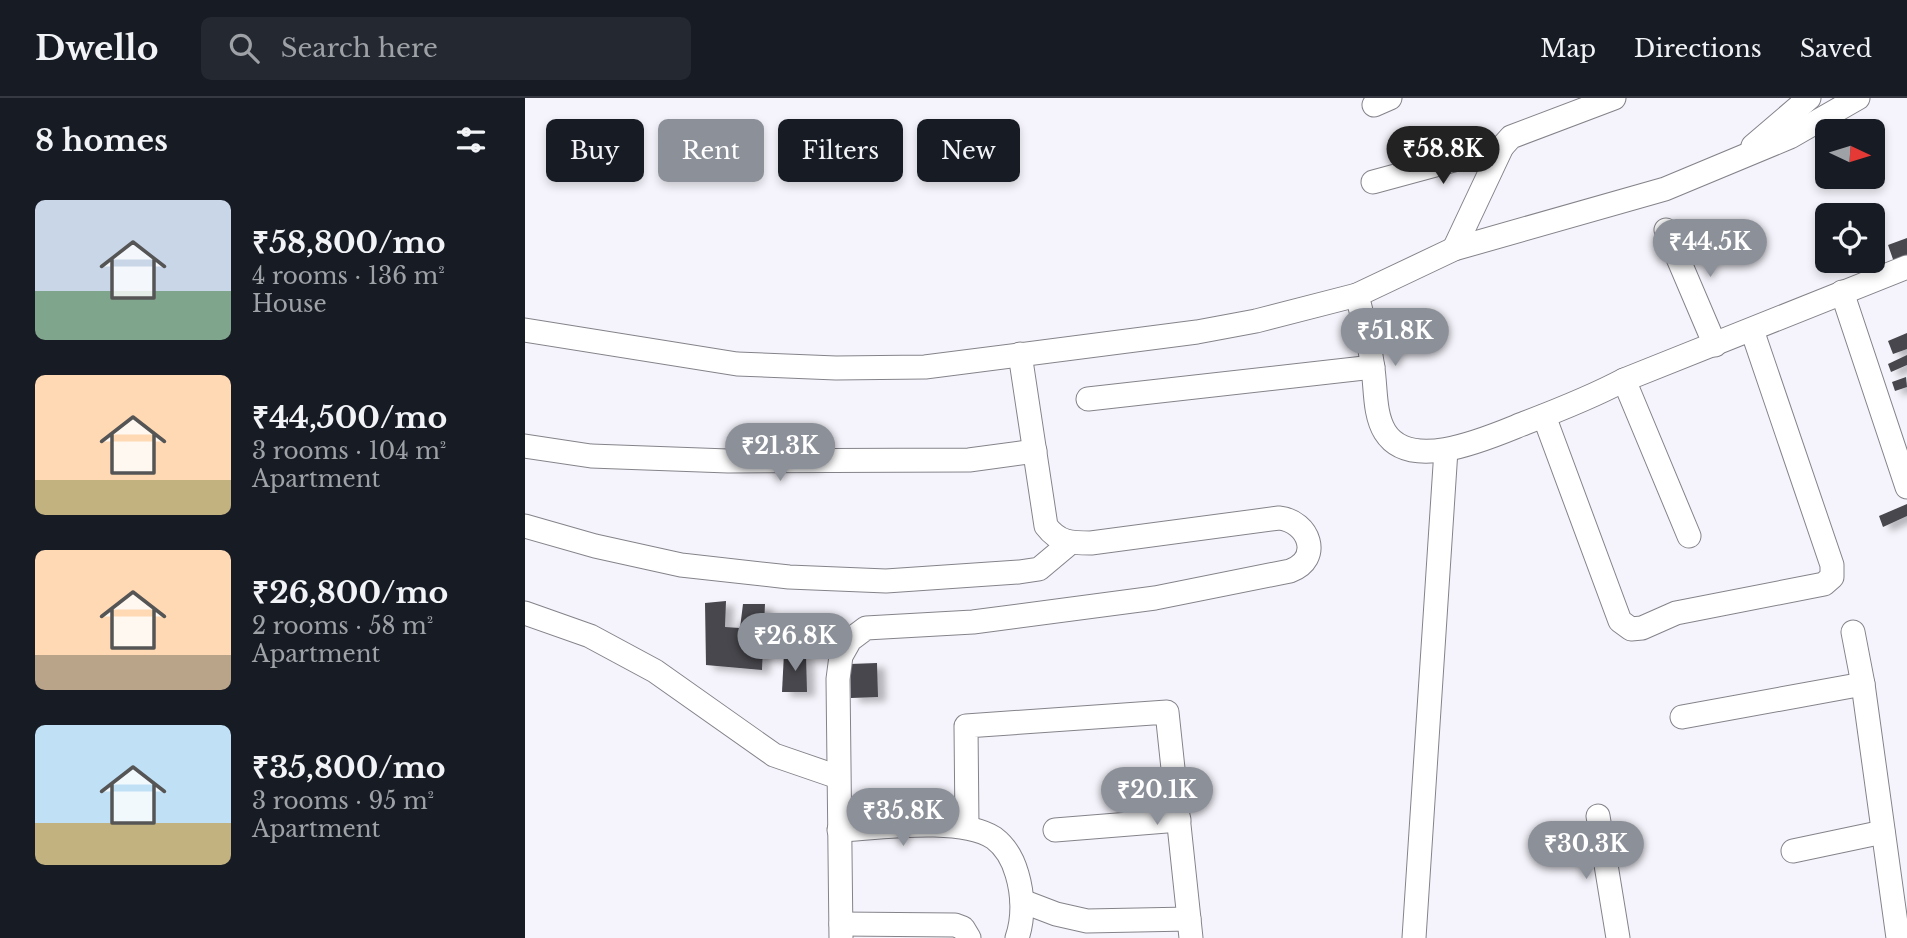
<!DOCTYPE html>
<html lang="en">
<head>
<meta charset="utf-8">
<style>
  body { margin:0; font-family:"Libre Baskerville",serif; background:#242831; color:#f1f3f6; height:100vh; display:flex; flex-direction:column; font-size:26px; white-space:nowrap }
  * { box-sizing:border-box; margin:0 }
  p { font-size:23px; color:#9ea1a6 }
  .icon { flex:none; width:38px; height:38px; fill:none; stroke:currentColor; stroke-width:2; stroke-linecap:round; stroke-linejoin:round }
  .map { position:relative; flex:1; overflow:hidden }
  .details { display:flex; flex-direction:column; background:#171b24; width:525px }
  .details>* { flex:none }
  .top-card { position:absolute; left:21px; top:21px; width:665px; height:63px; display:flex; gap:14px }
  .needle { width:46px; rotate:94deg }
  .tools { position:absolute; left:1290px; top:21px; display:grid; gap:14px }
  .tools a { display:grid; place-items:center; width:70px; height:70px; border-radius:10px; background:#171b24; box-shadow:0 4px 10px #0003; font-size:35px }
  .price { position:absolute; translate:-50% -60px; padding:0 16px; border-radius:24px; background:#8c9099; color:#fff; font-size:23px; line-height:46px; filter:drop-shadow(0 2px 4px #0008) }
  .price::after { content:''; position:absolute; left:50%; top:42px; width:21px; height:16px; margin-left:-10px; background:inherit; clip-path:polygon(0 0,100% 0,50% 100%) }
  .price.active { background:#222; color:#fff }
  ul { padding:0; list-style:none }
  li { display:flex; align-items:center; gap:21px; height:175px; padding:0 35px }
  li span { display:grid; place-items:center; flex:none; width:196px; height:140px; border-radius:10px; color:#555 }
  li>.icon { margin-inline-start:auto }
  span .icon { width:84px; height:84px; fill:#fffc; stroke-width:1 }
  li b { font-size:30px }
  h2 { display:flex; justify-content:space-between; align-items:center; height:84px; padding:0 35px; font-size:30px }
  .pill { padding:0 24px; border-radius:10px; background:#171b24; box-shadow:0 4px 10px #0003; font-size:24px; line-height:63px }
  .pill.active { background:#8c9099; color:#fff }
  header { display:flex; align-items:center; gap:42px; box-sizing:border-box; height:98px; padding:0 35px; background:#171b24; border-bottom:2px solid #363941 }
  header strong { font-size:33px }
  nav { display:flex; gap:38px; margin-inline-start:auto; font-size:24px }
  .search { width:490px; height:63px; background:#242831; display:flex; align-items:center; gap:18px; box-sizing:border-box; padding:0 24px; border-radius:10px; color:#9ea1a6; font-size:26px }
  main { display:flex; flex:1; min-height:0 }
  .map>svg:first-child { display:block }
  .building { fill:#47464d; filter:url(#shadow) }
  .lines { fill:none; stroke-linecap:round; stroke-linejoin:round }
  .minor-casing { stroke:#84838a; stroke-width:25 }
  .minor { stroke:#fff; stroke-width:23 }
</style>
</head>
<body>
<header>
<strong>Dwello</strong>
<div class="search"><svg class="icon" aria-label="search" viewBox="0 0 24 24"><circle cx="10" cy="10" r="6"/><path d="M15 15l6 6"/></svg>Search here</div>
<nav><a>Map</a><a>Directions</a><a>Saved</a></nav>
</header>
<main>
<section class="details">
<h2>8 homes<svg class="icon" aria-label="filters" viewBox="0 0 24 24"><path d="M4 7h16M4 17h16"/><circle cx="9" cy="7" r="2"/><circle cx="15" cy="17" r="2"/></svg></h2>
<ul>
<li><span style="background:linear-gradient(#c9d6e8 65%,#7fa58c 0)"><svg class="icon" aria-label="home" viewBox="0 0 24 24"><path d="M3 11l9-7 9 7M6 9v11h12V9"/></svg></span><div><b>₹58,800/mo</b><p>4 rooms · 136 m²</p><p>House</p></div></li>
<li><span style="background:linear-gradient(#ffd9b3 75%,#c2b280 0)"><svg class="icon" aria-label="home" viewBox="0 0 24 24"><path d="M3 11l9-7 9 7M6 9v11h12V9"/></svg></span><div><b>₹44,500/mo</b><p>3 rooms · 104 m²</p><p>Apartment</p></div></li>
<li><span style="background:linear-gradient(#ffd9b3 75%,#b9a48a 0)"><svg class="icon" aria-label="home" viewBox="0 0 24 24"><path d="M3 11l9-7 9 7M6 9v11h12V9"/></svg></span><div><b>₹26,800/mo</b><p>2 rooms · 58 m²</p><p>Apartment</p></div></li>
<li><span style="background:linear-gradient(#bfe0f5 70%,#c2b280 0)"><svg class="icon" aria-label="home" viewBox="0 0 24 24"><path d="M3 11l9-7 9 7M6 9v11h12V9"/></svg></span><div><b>₹35,800/mo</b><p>3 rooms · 95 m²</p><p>Apartment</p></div></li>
</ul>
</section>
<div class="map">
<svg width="1382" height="840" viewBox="0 0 1382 840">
  <defs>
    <filter id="shadow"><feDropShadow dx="8" dy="4.5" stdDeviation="3.5" flood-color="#0004"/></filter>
  </defs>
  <rect width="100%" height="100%" fill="#f5f4fc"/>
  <!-- building -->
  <g class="building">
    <polygon points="1382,140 1382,163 1370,167 1363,147"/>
    <polygon points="1382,235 1382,251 1368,256 1363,243"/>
    <polygon points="1382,257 1382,267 1366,274 1363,266"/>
    <polygon points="1381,279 1382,289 1370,293 1367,284"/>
    <polygon points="1382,406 1382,418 1358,429 1354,418"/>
    <polygon points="201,503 200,529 215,530 218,506 240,506 237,572 181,567 180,505"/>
    <polygon points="259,555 281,556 282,594 257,594"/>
    <polygon points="352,565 353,599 326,600 325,566"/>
  </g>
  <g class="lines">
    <defs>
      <g id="minor">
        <path d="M1333 0 1265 39 1140 91 929 151 832 197C838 221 845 246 848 271 851 291 849 316 860 334 886 376 967 338 1000 325 1034 312 1067 299 1099 282L1382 169"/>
        <polyline points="849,7 865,0"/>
        <polyline points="1228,48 1284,0"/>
        <polyline points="848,84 977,49"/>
        <polyline points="1141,132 1190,247"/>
        <polyline points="929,151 977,49 986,39 1089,0"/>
        <polyline points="1317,194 1382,389"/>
        <polyline points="0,232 212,266 311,270 400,269 672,234 731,223 832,197"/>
        <polyline points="1099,282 1164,438"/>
        <polyline points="563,301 848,269"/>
        <polyline points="1019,318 1095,523 1106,531 1117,530 1151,515 1299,486 1307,479 1307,467 1227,232"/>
        <polyline points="0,348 66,358 203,363 444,362 510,353"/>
        <polyline points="0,428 70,448 156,467 264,479 361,483 494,474 514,471 545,445"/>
        <polyline points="0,515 65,538 130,573 249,657 313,679"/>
        <polyline points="1328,534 1338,586 1373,840"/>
        <polyline points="1157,619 1338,586"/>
        <polyline points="1073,718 1093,840"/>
        <polyline points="442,729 441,628 642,614 666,840"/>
        <path d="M314 732C354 730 435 718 469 740 481 749 488 762 492 776 498 796 499 820 492 840"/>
        <polyline points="530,732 654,722"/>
        <polyline points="1268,753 1358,734"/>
        <polyline points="497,803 531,816 562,823 664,821"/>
        <polyline points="316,826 430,827 438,830 444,840"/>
        <path d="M316 840 313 581 316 558 325 542 341 530 448 524 630 500 765 473C798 461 784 423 754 420L566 445C546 445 534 445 521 428L495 256"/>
        <polyline points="889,840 921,352"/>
      </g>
    </defs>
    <!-- minor casing -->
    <use href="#minor" class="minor-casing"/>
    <!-- minor -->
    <use href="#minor" class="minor"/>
  </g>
</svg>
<div class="tools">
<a><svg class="needle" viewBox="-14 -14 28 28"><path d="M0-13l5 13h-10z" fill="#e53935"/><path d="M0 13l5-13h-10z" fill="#9ea1a6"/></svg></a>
<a><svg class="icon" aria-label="locate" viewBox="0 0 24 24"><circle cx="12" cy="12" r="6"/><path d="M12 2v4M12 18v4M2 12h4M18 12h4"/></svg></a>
</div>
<b class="price active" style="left:918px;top:88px">₹58.8K</b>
<b class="price" style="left:1185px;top:181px">₹44.5K</b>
<b class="price" style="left:870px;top:270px">₹51.8K</b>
<b class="price" style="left:255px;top:385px">₹21.3K</b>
<b class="price" style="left:270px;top:575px">₹26.8K</b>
<b class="price" style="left:632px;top:729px">₹20.1K</b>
<b class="price" style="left:378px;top:750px">₹35.8K</b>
<b class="price" style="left:1061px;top:783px">₹30.3K</b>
<div class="top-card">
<a class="pill">Buy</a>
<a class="pill active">Rent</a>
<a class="pill">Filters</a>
<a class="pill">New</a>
</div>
</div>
</main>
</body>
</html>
